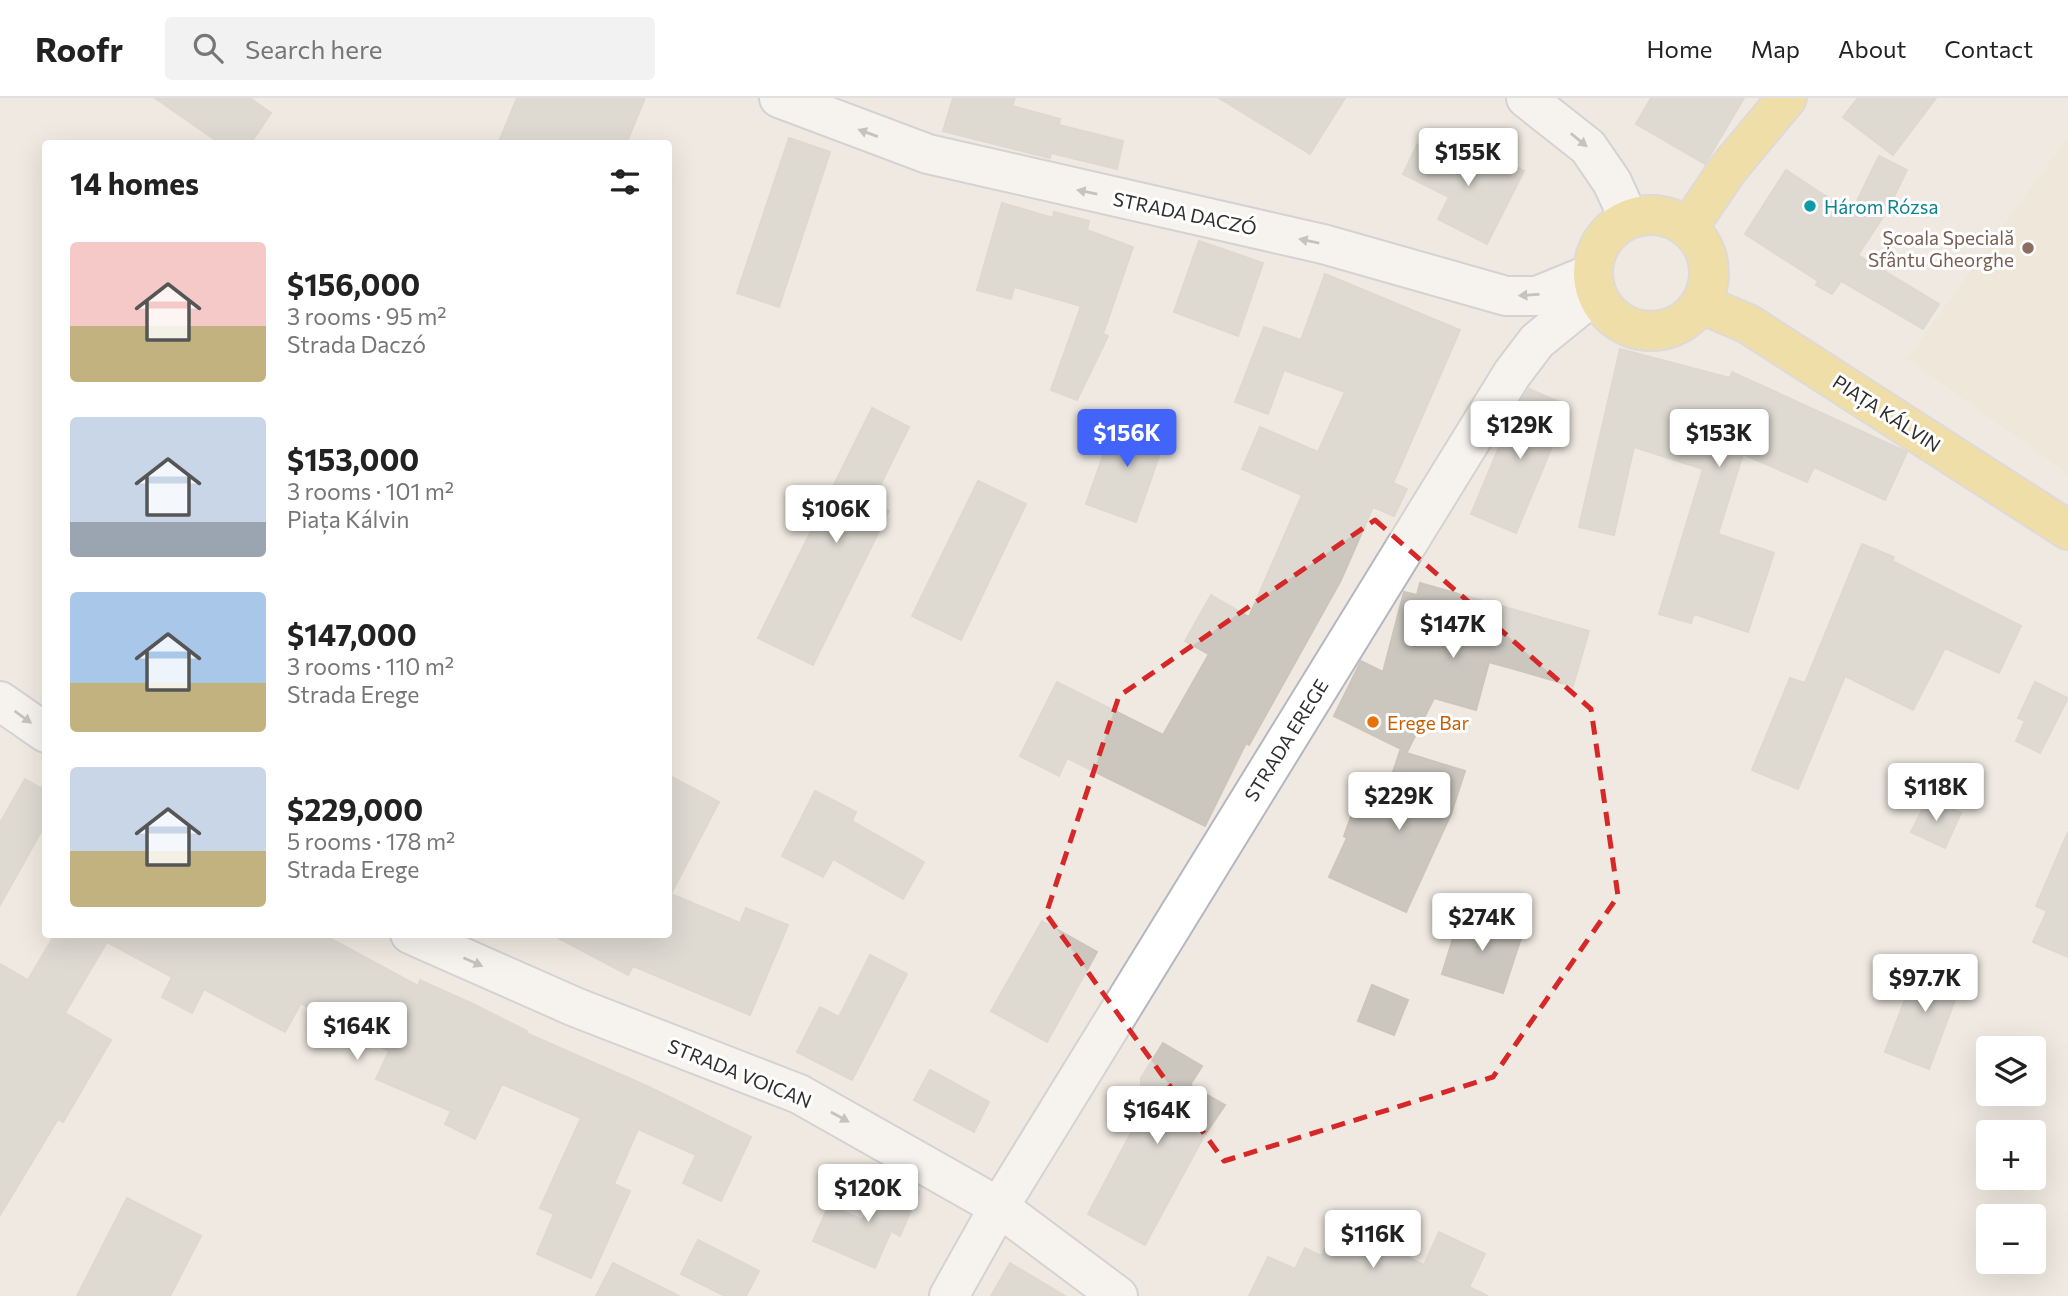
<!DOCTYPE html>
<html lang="en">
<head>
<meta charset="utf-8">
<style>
  body { margin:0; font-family:Commissioner,sans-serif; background:#f2f2f2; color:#222; height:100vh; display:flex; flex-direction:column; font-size:26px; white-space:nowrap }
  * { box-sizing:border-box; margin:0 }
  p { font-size:23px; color:#767676 }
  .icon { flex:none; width:38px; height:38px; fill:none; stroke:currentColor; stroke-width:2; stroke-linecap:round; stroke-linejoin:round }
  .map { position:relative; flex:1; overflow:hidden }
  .side { position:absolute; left:42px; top:42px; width:630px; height:798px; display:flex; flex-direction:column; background:#fff; border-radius:7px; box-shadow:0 7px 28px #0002 }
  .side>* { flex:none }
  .fabs { position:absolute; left:1976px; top:938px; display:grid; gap:14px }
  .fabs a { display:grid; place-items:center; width:70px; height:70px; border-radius:7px; background:#fff; box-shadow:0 7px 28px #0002; font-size:35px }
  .price { position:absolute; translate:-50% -60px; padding:0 16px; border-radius:7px; background:#fff; color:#222; font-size:23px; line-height:46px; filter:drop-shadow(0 2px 4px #0008) }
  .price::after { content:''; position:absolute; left:50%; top:42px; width:21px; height:16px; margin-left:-10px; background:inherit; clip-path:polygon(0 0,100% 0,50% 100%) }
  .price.current { background:#4264fb; color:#fff }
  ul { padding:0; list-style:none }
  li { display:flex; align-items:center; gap:21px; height:175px; padding:0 28px }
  li span { display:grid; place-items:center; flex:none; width:196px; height:140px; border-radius:7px; color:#555 }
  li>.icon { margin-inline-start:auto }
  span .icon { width:84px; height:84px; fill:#fffc; stroke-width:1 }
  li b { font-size:30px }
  h2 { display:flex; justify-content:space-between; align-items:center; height:84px; padding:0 28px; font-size:30px }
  header { display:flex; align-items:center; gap:42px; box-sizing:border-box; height:98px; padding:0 35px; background:#fff; border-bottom:2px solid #e0e0e0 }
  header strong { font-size:33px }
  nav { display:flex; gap:38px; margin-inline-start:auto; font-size:24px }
  .search { width:490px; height:63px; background:#f2f2f2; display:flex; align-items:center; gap:18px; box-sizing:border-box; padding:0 24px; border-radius:7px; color:#767676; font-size:26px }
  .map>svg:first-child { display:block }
  .education { fill:#f0e6d1 }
  .building { fill:#cbc7bf; stroke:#cbc5ba; stroke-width:2 }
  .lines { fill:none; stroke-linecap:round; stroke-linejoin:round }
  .minor-casing { stroke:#b4b7c1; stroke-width:42 }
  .major-casing { stroke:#c9c9c9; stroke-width:42 }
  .minor { stroke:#fff; stroke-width:38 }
  .major { stroke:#f2d163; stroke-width:38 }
  .oneway { fill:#969696 }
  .marked { fill:none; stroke:#d62828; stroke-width:5; stroke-dasharray:14 9; stroke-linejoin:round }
  .culture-dot { fill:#0f9aa8; stroke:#fff; stroke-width:2.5 }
  .education-dot { fill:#8d6e63; stroke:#fff; stroke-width:2.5 }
  .food-dot { fill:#e8710a; stroke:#fff; stroke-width:2.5 }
  .labels { text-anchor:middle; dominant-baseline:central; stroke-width:6; stroke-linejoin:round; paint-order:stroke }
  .culture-label { font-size:19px; fill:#0d838f; stroke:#fff; text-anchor:start }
  .street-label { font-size:19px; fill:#2e2e2e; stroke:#fff }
  .education-label { font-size:19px; fill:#785e54; stroke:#fff; text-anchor:end }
  .food-label { font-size:19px; fill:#c56008; stroke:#fff; text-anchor:start }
</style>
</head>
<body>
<header>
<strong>Roofr</strong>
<div class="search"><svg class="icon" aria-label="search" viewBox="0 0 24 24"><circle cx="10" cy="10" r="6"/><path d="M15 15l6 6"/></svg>Search here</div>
<nav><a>Home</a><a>Map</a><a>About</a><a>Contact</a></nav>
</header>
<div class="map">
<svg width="2068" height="1198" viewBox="0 0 2068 1198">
  <rect width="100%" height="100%" fill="#efe9e1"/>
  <!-- education -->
  <polygon class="education" points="2068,38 2068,376 1907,261"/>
  <!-- building -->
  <g class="building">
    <polygon points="155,0 250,0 271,15 250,46 221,46"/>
    <polygon points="517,0 645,0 626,46 498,46"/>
    <polygon points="953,0 1015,0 1012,8 1060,21 1059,27 1123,43 1117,71 1051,55 1050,60 943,33"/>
    <polygon points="1219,0 1345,0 1310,56"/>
    <polygon points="1651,0 1744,0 1705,66 1636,26"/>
    <polygon points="1858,0 1936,0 1893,57 1843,19"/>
    <polygon points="789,40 830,54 779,209 737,195"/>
    <polygon points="1417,47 1461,69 1472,47 1524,73 1487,146 1438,121 1449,99 1403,76"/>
    <polygon points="1879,58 1907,72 1887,113 1858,157 1939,206 1923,231 1841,183 1832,196 1816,187 1818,183 1745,136 1786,72 1851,115"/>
    <polygon points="1002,105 1053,120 1054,114 1089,123 1087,132 1133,149 1103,236 1108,238 1077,302 1051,292 1081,208 1014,189 1011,201 977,192"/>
    <polygon points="1199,143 1263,165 1238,238 1174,214"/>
    <polygon points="1325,176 1460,232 1393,385 1407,391 1394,418 1373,409 1341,482 1249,647 1246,645 1205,728 1067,660 1059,678 1020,658 1057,584 1163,637 1209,556 1185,543 1211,497 1249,519 1302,397 1242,371 1260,329 1318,354 1345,294 1284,272 1268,316 1235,304 1264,229 1301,242"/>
    <polygon points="1620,251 1730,280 1732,274 1907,354 1885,402 1814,369 1807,384 1743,356 1718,436 1774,455 1748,534 1694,516 1691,525 1659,516 1703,371 1634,349 1614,437 1579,429"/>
    <polygon points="1529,291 1569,308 1516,435 1471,416 1513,316"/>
    <polygon points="872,310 909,329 872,404 889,413 813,567 758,540"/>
    <polygon points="1117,318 1167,335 1136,424 1086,406"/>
    <polygon points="978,383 1026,406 961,542 912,518"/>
    <polygon points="1862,446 1894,459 1892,463 2021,528 1999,575 1945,550 1913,612 1845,578 1798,691 1752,672 1790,580 1805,585"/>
    <polygon points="1420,485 1589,533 1573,588 1489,564 1476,612 1434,600 1407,654 1334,618 1361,563 1383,574 1404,494 1417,497"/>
    <polygon points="2035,584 2068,600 2040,655 2016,643 2025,623 2018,620"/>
    <polygon points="1400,653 1465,673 1451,716 1406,814 1329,779 1347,740 1344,738 1356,705 1380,713"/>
    <polygon points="668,677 719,704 671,796 740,825 746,810 788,827 750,917 633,868 628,877 551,836 668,836"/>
    <polygon points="25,681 46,693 46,725 0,807 0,725"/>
    <polygon points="815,693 856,714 852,723 924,764 903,801 833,761 823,779 782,758"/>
    <polygon points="1928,700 1961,715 1945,750 1911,734"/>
    <polygon points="2068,734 2068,859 2033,844 2047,813 2036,808"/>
    <polygon points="1461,814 1523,834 1503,895 1442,876"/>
    <polygon points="1042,823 1097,854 1047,944 991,913"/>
    <polygon points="55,836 322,836 418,888 420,882 475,907 527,933 526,935 649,989 751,1039 721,1103 683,1085 696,1057 638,1031 614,1086 630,1093 591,1180 537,1156 554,1116 540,1110 581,1020 502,986 475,1041 445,1026 451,1013 376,981 389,953 301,905 285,934 204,891 192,915 162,899 172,879 107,844 65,915 111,942 63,1024 58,1021 0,1117 0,866 28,882"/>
    <polygon points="870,857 907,876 852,982 797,954 820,909 839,919"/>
    <polygon points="1920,862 1964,878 1929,971 1885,954"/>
    <polygon points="1372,887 1408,902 1394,937 1358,923"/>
    <polygon points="1163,945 1202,968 1190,987 1225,1007 1204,1038 1145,1147 1088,1116 1141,1016 1141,980"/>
    <polygon points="930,972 989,1004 974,1034 914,1002"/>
    <polygon points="882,1078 919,1094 900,1138 891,1133 875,1170 813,1143 829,1107 863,1122"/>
    <polygon points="127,1100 201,1138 170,1198 77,1198"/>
    <polygon points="1338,1125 1424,1167 1439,1134 1485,1156 1469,1189 1488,1198 1249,1198 1268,1159 1295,1171 1305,1150 1321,1158"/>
    <polygon points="698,1142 759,1173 746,1198 725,1198 681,1176"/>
    <polygon points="613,1165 679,1198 596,1198"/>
    <polygon points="1010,1165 1065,1198 991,1198"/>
  </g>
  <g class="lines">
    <defs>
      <g id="minor">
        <polyline points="779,0 928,56 1323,146 1506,198 1537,198 1593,175"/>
        <polyline points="1526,0 1588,49 1612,84 1629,121"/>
        <polyline points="0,603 46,635"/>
        <polyline points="410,836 575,909 799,996 999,1109 1118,1198"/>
        <polyline points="949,1198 999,1109 1512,276 1537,243 1596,195"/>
      </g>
      <g id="major">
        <circle cx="1651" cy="175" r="58"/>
        <polyline points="1688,130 1728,71 1787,0"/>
        <polyline points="1701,206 1748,226 2068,432"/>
      </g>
    </defs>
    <!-- minor casing -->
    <use href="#minor" class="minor-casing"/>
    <!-- major casing -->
    <use href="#major" class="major-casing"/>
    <!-- minor -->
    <use href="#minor" class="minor"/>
    <!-- major -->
    <use href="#major" class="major"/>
  </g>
  <!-- one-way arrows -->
  <defs><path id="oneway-solid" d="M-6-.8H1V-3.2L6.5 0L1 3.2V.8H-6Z" transform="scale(1.75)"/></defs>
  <g class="oneway">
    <use href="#oneway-solid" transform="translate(868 35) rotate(-160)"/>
    <use href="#oneway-solid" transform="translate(1579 42) rotate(39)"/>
    <use href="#oneway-solid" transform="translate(1087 94) rotate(-168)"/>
    <use href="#oneway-solid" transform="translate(1309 143) rotate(-168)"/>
    <use href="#oneway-solid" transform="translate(1529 197) rotate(176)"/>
    <use href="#oneway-solid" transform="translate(23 619) rotate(36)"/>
    <use href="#oneway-solid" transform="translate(473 864) rotate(24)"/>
    <use href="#oneway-solid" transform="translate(840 1019) rotate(29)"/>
  </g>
  <!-- marked area -->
  <path d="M0 0H2068V1198H0ZM1375 422 1591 611 1618 798 1493 979 1224 1063 1046 816 1119 598Z" fill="#efe9e1" fill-opacity=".55" fill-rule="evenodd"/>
  <path class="marked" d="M1375 422 1591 611 1618 798 1493 979 1224 1063 1046 816 1119 598Z"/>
  <!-- markers -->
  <circle class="culture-dot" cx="1810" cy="108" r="7"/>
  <circle class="education-dot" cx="2028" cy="150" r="7"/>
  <circle class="food-dot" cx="1373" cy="624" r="7"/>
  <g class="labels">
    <!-- culture labels -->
    <g class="culture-label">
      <text x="1824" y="108">Három Rózsa</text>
    </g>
    <!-- street labels -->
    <g class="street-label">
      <text transform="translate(1185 115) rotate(12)">STRADA DACZÓ</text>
      <text transform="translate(1887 315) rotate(33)">PIAȚA KÁLVIN</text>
      <text transform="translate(1286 642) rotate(-58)">STRADA EREGE</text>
      <text transform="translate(740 975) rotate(22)">STRADA VOICAN</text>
    </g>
    <!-- education labels -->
    <g class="education-label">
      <text x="2014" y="139">Școala Specială<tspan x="2014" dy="22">Sfântu Gheorghe</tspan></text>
    </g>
    <!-- food labels -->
    <g class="food-label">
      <text x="1387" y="624">Erege Bar</text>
    </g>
  </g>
</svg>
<div class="fabs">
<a><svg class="icon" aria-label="layers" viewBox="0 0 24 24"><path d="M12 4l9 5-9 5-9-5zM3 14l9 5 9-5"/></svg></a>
<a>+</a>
<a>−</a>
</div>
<b class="price" style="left:1468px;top:90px">$155K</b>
<b class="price" style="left:1520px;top:363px">$129K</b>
<b class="price current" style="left:1127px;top:371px">$156K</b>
<b class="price" style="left:1719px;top:371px">$153K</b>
<b class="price" style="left:836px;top:447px">$106K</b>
<b class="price" style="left:1453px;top:562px">$147K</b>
<b class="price" style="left:1936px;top:725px">$118K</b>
<b class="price" style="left:1399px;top:734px">$229K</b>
<b class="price" style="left:1482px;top:855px">$274K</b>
<b class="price" style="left:1925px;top:916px">$97.7K</b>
<b class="price" style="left:357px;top:964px">$164K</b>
<b class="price" style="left:1157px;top:1048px">$164K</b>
<b class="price" style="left:868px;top:1126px">$120K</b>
<b class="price" style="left:1373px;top:1172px">$116K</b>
<section class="side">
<h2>14 homes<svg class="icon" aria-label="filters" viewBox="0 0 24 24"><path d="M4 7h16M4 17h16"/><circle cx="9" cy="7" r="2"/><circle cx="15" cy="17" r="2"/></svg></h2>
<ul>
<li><span style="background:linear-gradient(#f6c9c9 60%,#c2b280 0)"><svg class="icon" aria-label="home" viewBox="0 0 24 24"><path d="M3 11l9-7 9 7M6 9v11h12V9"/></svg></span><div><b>$156,000</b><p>3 rooms · 95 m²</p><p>Strada Daczó</p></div></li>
<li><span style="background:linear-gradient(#c9d6e8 75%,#9aa5b1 0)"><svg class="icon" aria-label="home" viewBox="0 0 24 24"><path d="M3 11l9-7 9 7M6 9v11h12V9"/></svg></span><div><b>$153,000</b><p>3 rooms · 101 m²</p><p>Piața Kálvin</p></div></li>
<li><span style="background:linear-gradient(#a9c7e8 65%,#c2b280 0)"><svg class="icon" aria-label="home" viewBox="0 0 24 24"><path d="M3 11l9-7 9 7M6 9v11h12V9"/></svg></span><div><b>$147,000</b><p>3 rooms · 110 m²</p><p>Strada Erege</p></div></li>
<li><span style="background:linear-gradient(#c9d6e8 60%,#c2b280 0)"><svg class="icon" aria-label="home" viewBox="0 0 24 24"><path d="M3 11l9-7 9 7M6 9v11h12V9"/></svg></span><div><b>$229,000</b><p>5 rooms · 178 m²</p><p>Strada Erege</p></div></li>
</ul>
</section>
</div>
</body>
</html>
